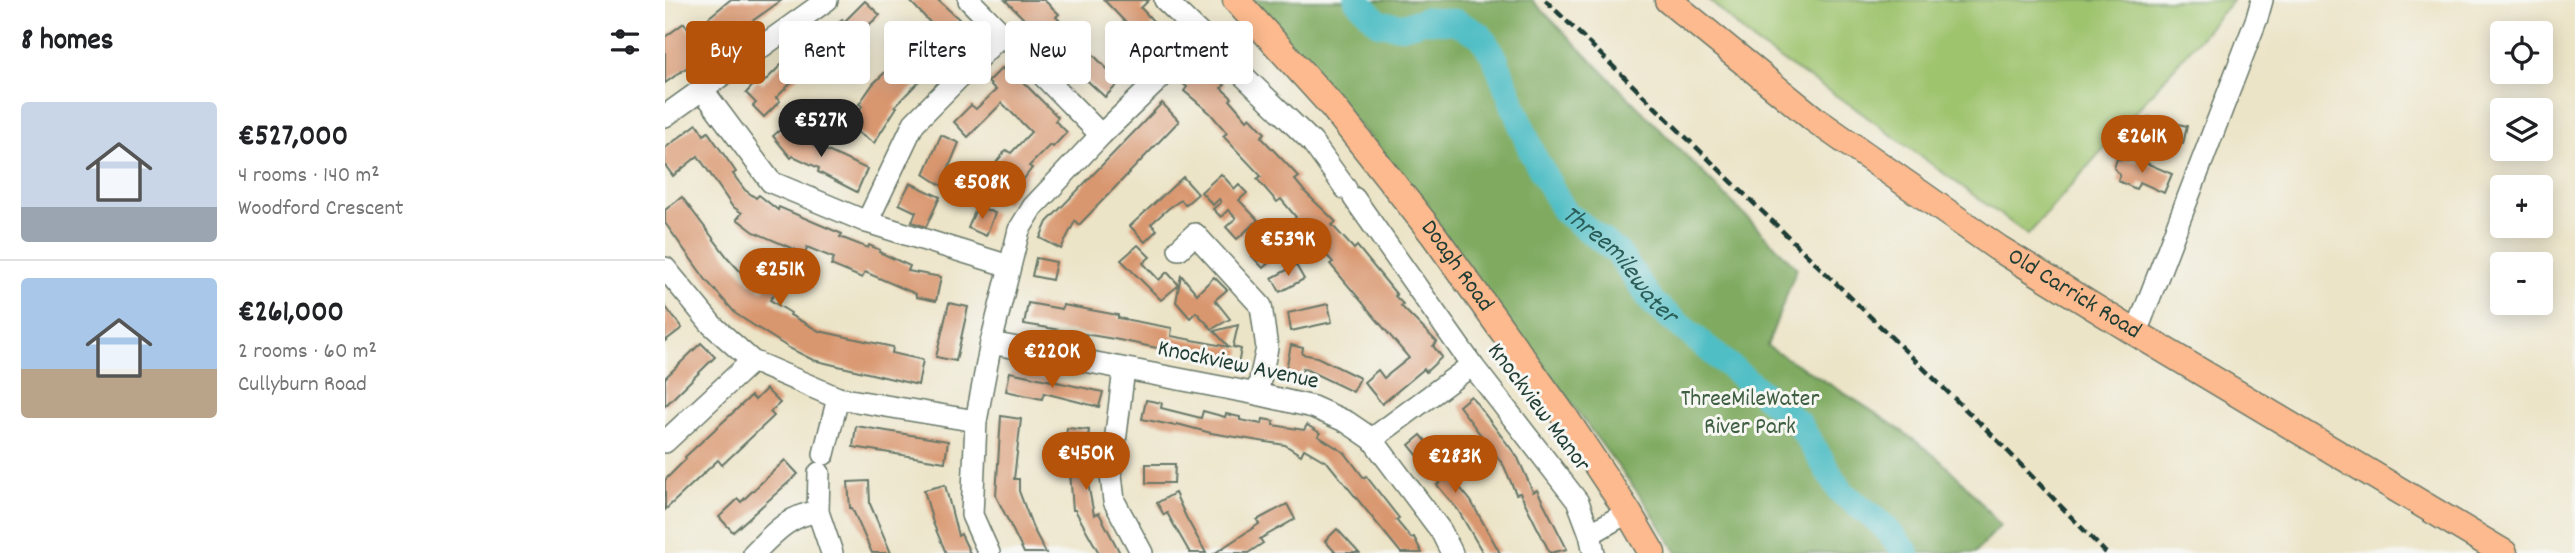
<!DOCTYPE html>
<html lang="en">
<head>
<meta charset="utf-8">
<style>
  body { margin:0; font-family:Dekko,sans-serif; background:#f6f6f6; color:#202124; height:100vh; display:flex; flex-direction:column; font-size:26px; white-space:nowrap }
  * { box-sizing:border-box; margin:0 }
  p { font-size:23px; color:#757577 }
  .icon { flex:none; width:38px; height:38px; fill:none; stroke:currentColor; stroke-width:2; stroke-linecap:round; stroke-linejoin:round }
  .map { position:relative; flex:1; overflow:hidden }
  .drawer { display:flex; flex-direction:column; background:#fff; width:665px }
  .drawer>* { flex:none }
  .banner { position:absolute; left:21px; top:21px; width:665px; height:63px; display:flex; gap:14px }
  .buttons { position:absolute; left:1825px; top:21px; display:grid; gap:14px }
  .buttons a { display:grid; place-items:center; width:63px; height:63px; border-radius:7px; background:#fff; box-shadow:0 4px 18px #0003; font-size:35px }
  .price { position:absolute; translate:-50% -60px; padding:0 16px; border-radius:24px; background:#b45309; color:#fff; font-size:23px; line-height:46px; filter:drop-shadow(0 2px 4px #0008) }
  .price::after { content:''; position:absolute; left:50%; top:42px; width:21px; height:16px; margin-left:-10px; background:inherit; clip-path:polygon(0 0,100% 0,50% 100%) }
  .price.active { background:#222; color:#fff }
  ul { padding:0; list-style:none }
  li { display:flex; align-items:center; gap:21px; height:175px; padding:0 21px }
  li+li { border-top:2px solid #e0e0e0 }
  li span { display:grid; place-items:center; flex:none; width:196px; height:140px; border-radius:7px; color:#555 }
  li>.icon { margin-inline-start:auto }
  span .icon { width:84px; height:84px; fill:#fffc; stroke-width:1 }
  li b { font-size:30px }
  h2 { display:flex; justify-content:space-between; align-items:center; height:84px; padding:0 21px; font-size:30px }
  .chip { padding:0 24px; border-radius:7px; background:#fff; box-shadow:0 4px 18px #0003; font-size:24px; line-height:63px }
  .chip.active { background:#b45309; color:#fff }
  main { display:flex; flex:1; min-height:0 }
  .map>svg:first-child { display:block }
  .green { fill:#9fc46e; stroke:#5f8051; stroke-width:2 }
  .forest { fill:#7faa61; stroke:#4f744a; stroke-width:2 }
  .lines { fill:none; stroke-linecap:round; stroke-linejoin:round }
  .river { stroke:#4fbec5; stroke-width:26 }
  .building { fill:#d99770 }
  .minor-casing { stroke:#677767; stroke-width:24 }
  .major-casing { stroke:#677767; stroke-width:29 }
  .minor { stroke:#fff; stroke-width:21 }
  .major { stroke:#fcba8e; stroke-width:26 }
  .rail { stroke:#1f3d34; stroke-width:4.5; stroke-dasharray:10 5; stroke-linecap:butt }
  .labels { text-anchor:middle; dominant-baseline:central; stroke-width:6; stroke-linejoin:round; paint-order:stroke }
  .street-label { font-size:24px; fill:#1f3d34; stroke:#f6f6f2 }
  .park-label { font-size:24px; fill:#3f5f42; stroke:#f6f6f2 }
  .water-label { font-size:26px; font-style:italic; fill:#2b5d58; stroke:#f6f6f2 }
</style>
</head>
<body>
<main>
<section class="drawer">
<h2>8 homes<svg class="icon" aria-label="filters" viewBox="0 0 24 24"><path d="M4 7h16M4 17h16"/><circle cx="9" cy="7" r="2"/><circle cx="15" cy="17" r="2"/></svg></h2>
<ul>
<li><span style="background:linear-gradient(#c9d6e8 75%,#9aa5b1 0)"><svg class="icon" aria-label="home" viewBox="0 0 24 24"><path d="M3 11l9-7 9 7M6 9v11h12V9"/></svg></span><div><b>€527,000</b><p>4 rooms · 140 m²</p><p>Woodford Crescent</p></div></li>
<li><span style="background:linear-gradient(#a9c7e8 65%,#b9a48a 0)"><svg class="icon" aria-label="home" viewBox="0 0 24 24"><path d="M3 11l9-7 9 7M6 9v11h12V9"/></svg></span><div><b>€261,000</b><p>2 rooms · 60 m²</p><p>Cullyburn Road</p></div></li>
</ul>
</section>
<div class="map">
<svg width="1910" height="553" viewBox="0 0 1910 553">
  <rect width="100%" height="100%" fill="#f6f6f2"/>
  <filter id="ink" filterUnits="userSpaceOnUse"><feTurbulence type="fractalNoise" baseFrequency=".0143" numOctaves="2"/><feDisplacementMap in="SourceGraphic" scale="14" xChannelSelector="R" yChannelSelector="G"/><feConvolveMatrix kernelMatrix="1 2 1 2 8 2 1 2 1" color-interpolation-filters="sRGB"/></filter>
  <filter id="wash" filterUnits="userSpaceOnUse"><feTurbulence type="fractalNoise" baseFrequency=".00686" numOctaves="4" result="noise"/><feDisplacementMap in="SourceGraphic" scale="28" xChannelSelector="R" yChannelSelector="G"/><feGaussianBlur stdDeviation="1.57" result="paint"/><feColorMatrix in="noise" values="0 0 0 0 0 0 0 0 0 0 0 0 0 0 0 0 0 1.4 0 .05"/><feComposite in="paint" operator="in"/></filter>
  <g filter="url(#wash)">
    <rect width="100%" height="100%" fill="#ece4c7"/>
    <!-- green -->
    <polygon class="green" points="1044,0 1568,0 1363,235 1187,106 1093,45"/>
    <!-- forest -->
    <path class="forest" d="M580 0H867L1132 268 1102 346C1157 380 1214 412 1265 452 1292 473 1314 500 1335 526L1310 553H1012L982 505 716 150Z"/>
    <g class="lines">
      <!-- river -->
      <path class="river" id="s1" d="M692 0 714 23 737 26 760 20 791 22 815 35 830 58 867 153 899 211 953 253 988 303 1134 424 1176 492 1217 524 1242 553"/>
    </g>
    <g id="blocks">
      <!-- building -->
      <g class="building">
        <polygon points="65,0 117,0 0,83 0,37 19,23 26,32"/>
        <polygon points="244,0 273,0 294,19 291,22 303,34 289,48"/>
        <polygon points="340,0 379,0 394,14 391,17 455,82 440,97 361,24 362,22"/>
        <polygon points="439,0 484,0 476,8 489,22 486,25 498,37 486,49"/>
        <polygon points="200,1 215,15 174,51 170,46 144,72 141,68 111,98 115,101 99,117 88,106 91,103 81,93 93,80 97,84 123,58 126,61 147,40 152,44 177,19 179,22"/>
        <polygon points="246,47 267,68 230,106 232,107 209,143 184,127 197,106 194,104 208,84"/>
        <polygon points="532,67 542,76 545,72 560,85 556,88 567,98 565,100 582,120 585,117 600,133 596,137 634,177 630,180 640,192 671,222 667,225 689,249 692,246 732,295 730,296 738,304 736,306 772,342 768,346 777,357 761,372 759,369 717,404 699,382 713,370 719,378 744,358 665,264 668,262 628,220 631,217 616,199 612,202 592,179 596,176 558,136 562,133 545,113 519,91 522,87 517,83"/>
        <polygon points="337,68 347,79 351,75 393,117 390,121 402,132 388,147 385,145 364,166 367,168 341,203 315,183 341,150 346,153 366,132 337,103 303,137 289,122 306,105 311,109 331,90 323,82"/>
        <polygon points="497,103 514,121 414,225 410,221 396,249 375,238 382,222"/>
        <polygon points="1483,117 1522,126 1518,144 1489,137 1473,157 1458,144"/>
        <polygon points="123,123 134,136 137,133 145,143 202,169 192,192 153,172 154,168 128,156 126,158 108,136"/>
        <polygon points="32,124 39,135 43,132 71,172 68,174 80,190 91,198 94,195 113,210 114,207 177,234 175,237 203,248 204,245 215,250 214,252 245,266 243,271 276,277 271,301 251,297 251,294 200,272 197,278 166,265 169,258 142,247 140,254 89,232 72,219 77,213 67,206 33,156 8,176 0,165 0,148"/>
        <polygon points="276,135 294,143 281,174 284,176 279,187 259,174"/>
        <polygon points="1452,159 1479,162 1507,174 1499,193 1475,182 1471,189 1453,181 1455,175 1449,168"/>
        <polygon points="556,174 570,189 574,185 582,193 574,200 593,220 572,239 561,227 571,218 563,210 556,217 548,209 556,202 554,199 548,205 536,192"/>
        <polygon points="518,177 533,194 520,205 516,200 504,208 486,224 492,230 480,242 465,226"/>
        <polygon points="245,183 275,197 261,227 247,222 251,212 234,204"/>
        <polygon points="17,197 63,258 84,281 98,291 109,276 118,283 105,300 126,313 125,315 154,331 228,347 227,353 258,360 253,385 148,360 124,348 71,314 41,280 0,223 0,210"/>
        <polygon points="312,206 330,213 321,236 303,228"/>
        <polygon points="608,237 619,249 598,268 587,256"/>
        <polygon points="473,245 485,257 478,263 494,280 502,272 514,285 496,300 456,260"/>
        <polygon points="371,258 391,262 387,280 367,276"/>
        <polygon points="631,265 639,279 615,292 607,278"/>
        <polygon points="516,275 532,294 549,277 562,290 550,300 565,319 547,329 531,312 525,318 511,302"/>
        <polygon points="284,303 303,307 291,361 271,357"/>
        <polygon points="363,303 397,309 398,305 453,315 453,318 507,328 506,336 564,347 549,331 573,325 568,347 576,349 573,365 449,339 359,324"/>
        <polygon points="663,304 667,322 626,331 623,313"/>
        <polygon points="0,306 17,328 0,341"/>
        <polygon points="36,343 50,357 0,406 0,378"/>
        <polygon points="626,345 638,348 637,354 652,357 695,378 688,392 638,368 636,377 620,374"/>
        <polygon points="345,372 438,392 434,407 379,393 377,399 341,391"/>
        <polygon points="101,389 115,403 105,412 109,416 57,465 53,460 0,510 0,480 21,459 20,457 86,396 90,400"/>
        <polygon points="806,396 853,458 868,492 872,490 902,549 885,553 855,493 851,494 839,466 794,406"/>
        <polygon points="481,400 497,403 496,408 536,418 538,411 560,417 561,414 575,417 575,420 597,424 598,419 609,421 608,425 639,430 642,425 655,433 653,436 680,453 699,478 701,476 734,518 731,520 746,538 749,537 757,553 736,553 663,463 639,449 636,455 620,445 546,433 512,424 511,426 477,419"/>
        <polygon points="336,416 356,419 349,479 354,479 354,491 368,528 381,553 359,553 331,496"/>
        <polygon points="191,426 283,441 280,462 188,447"/>
        <polygon points="402,428 424,430 422,444 424,473 421,473 429,515 434,513 455,553 434,553 410,510 408,510 403,446 400,446"/>
        <polygon points="756,435 777,460 774,462 806,501 835,553 818,553 793,510 772,485 775,483 744,445"/>
        <polygon points="120,460 133,474 68,532 54,517 73,499 76,502"/>
        <polygon points="481,464 510,464 509,483 481,483"/>
        <polygon points="204,481 205,504 226,553 207,553 187,508 185,508 183,482"/>
        <polygon points="280,485 293,536 296,534 305,553 281,553 268,523 259,490"/>
        <polygon points="510,493 521,517 541,553 525,553 502,513 499,515 492,503"/>
        <polygon points="622,504 630,519 595,539 598,543 583,553 550,553 594,524 592,520"/>
        <polygon points="672,529 694,553 671,553 660,541"/>
      </g>
    </g>
  </g>
  <g filter="url(#ink)">
    <use href="#blocks" fill-opacity="0" stroke="#677767" stroke-width="2"/>
    <g class="lines">
      <defs>
        <g id="minor">
          <polyline points="304,0 436,135"/>
          <polyline points="500,0 647,142 681,189"/>
          <polyline points="37,89 106,182 202,222 344,266"/>
          <polyline points="0,116 162,0"/>
          <polyline points="689,198 807,365 913,502 925,534 929,553"/>
          <polyline points="202,222 249,123 337,34"/>
          <polyline points="514,249 530,234 596,306 602,348 592,394"/>
          <polyline points="0,268 47,325 87,361 173,398 311,421"/>
          <polyline points="1471,333 1592,18 1597,0"/>
          <polyline points="326,343 592,394 648,407 682,422 707,439 776,531 787,553"/>
          <polyline points="459,369 446,475 449,501 477,553"/>
          <polyline points="707,439 807,365"/>
          <polyline points="0,442 87,361"/>
          <polyline points="159,454 173,398"/>
          <polyline points="154,473 153,512 167,553"/>
          <polyline points="925,534 963,512"/>
          <path d="M89 553C107 535 125 514 153 512"/>
          <polyline points="324,553 307,515 311,421 326,343 354,230 368,207 436,135 538,37"/>
        </g>
        <g id="major">
          <path id="s2" d="M571 0 668 107 768 234 899 416 963 512 987 553"/>
          <path id="s3" d="M1003 0 1149 119 1333 248 1471 333 1839 553"/>
        </g>
      </defs>
      <!-- minor casing -->
      <use href="#minor" class="minor-casing"/>
      <!-- major casing -->
      <use href="#major" class="major-casing"/>
      <!-- minor -->
      <use href="#minor" class="minor"/>
      <!-- major -->
      <use href="#major" class="major"/>
      <!-- rail -->
      <polyline class="rail" points="880,0 1331,439 1441,553"/>
    </g>
  </g>
  <g class="labels">
    <!-- street labels -->
    <g class="street-label">
      <text stroke="none"><textPath href="#s2" startOffset="346">Doagh Road</textPath></text>
      <text stroke="none"><textPath href="#s3" startOffset="502">Old Carrick Road</textPath></text>
      <text transform="translate(573 366) rotate(12)">Knockview Avenue</text>
      <text transform="translate(873 408) rotate(53)">Knockview Manor</text>
    </g>
    <!-- park labels -->
    <g class="park-label">
      <text x="1085" y="400">ThreeMileWater<tspan x="1085" dy="28">River Park</tspan></text>
    </g>
    <!-- water labels -->
    <g class="water-label">
      <text stroke="none"><textPath href="#s1" startOffset="411">Threemilewater</textPath></text>
    </g>
  </g>
</svg>
<div class="buttons">
<a><svg class="icon" aria-label="locate" viewBox="0 0 24 24"><circle cx="12" cy="12" r="6"/><path d="M12 2v4M12 18v4M2 12h4M18 12h4"/></svg></a>
<a><svg class="icon" aria-label="layers" viewBox="0 0 24 24"><path d="M12 4l9 5-9 5-9-5zM3 14l9 5 9-5"/></svg></a>
<a>+</a>
<a>−</a>
</div>
<b class="price active" style="left:156px;top:159px">€527K</b>
<b class="price" style="left:1477px;top:175px">€261K</b>
<b class="price" style="left:317px;top:221px">€508K</b>
<b class="price" style="left:623px;top:278px">€539K</b>
<b class="price" style="left:115px;top:308px">€251K</b>
<b class="price" style="left:387px;top:390px">€220K</b>
<b class="price" style="left:421px;top:492px">€450K</b>
<b class="price" style="left:790px;top:495px">€283K</b>
<div class="banner">
<a class="chip active">Buy</a>
<a class="chip">Rent</a>
<a class="chip">Filters</a>
<a class="chip">New</a>
<a class="chip">Apartment</a>
</div>
</div>
</main>
</body>
</html>
